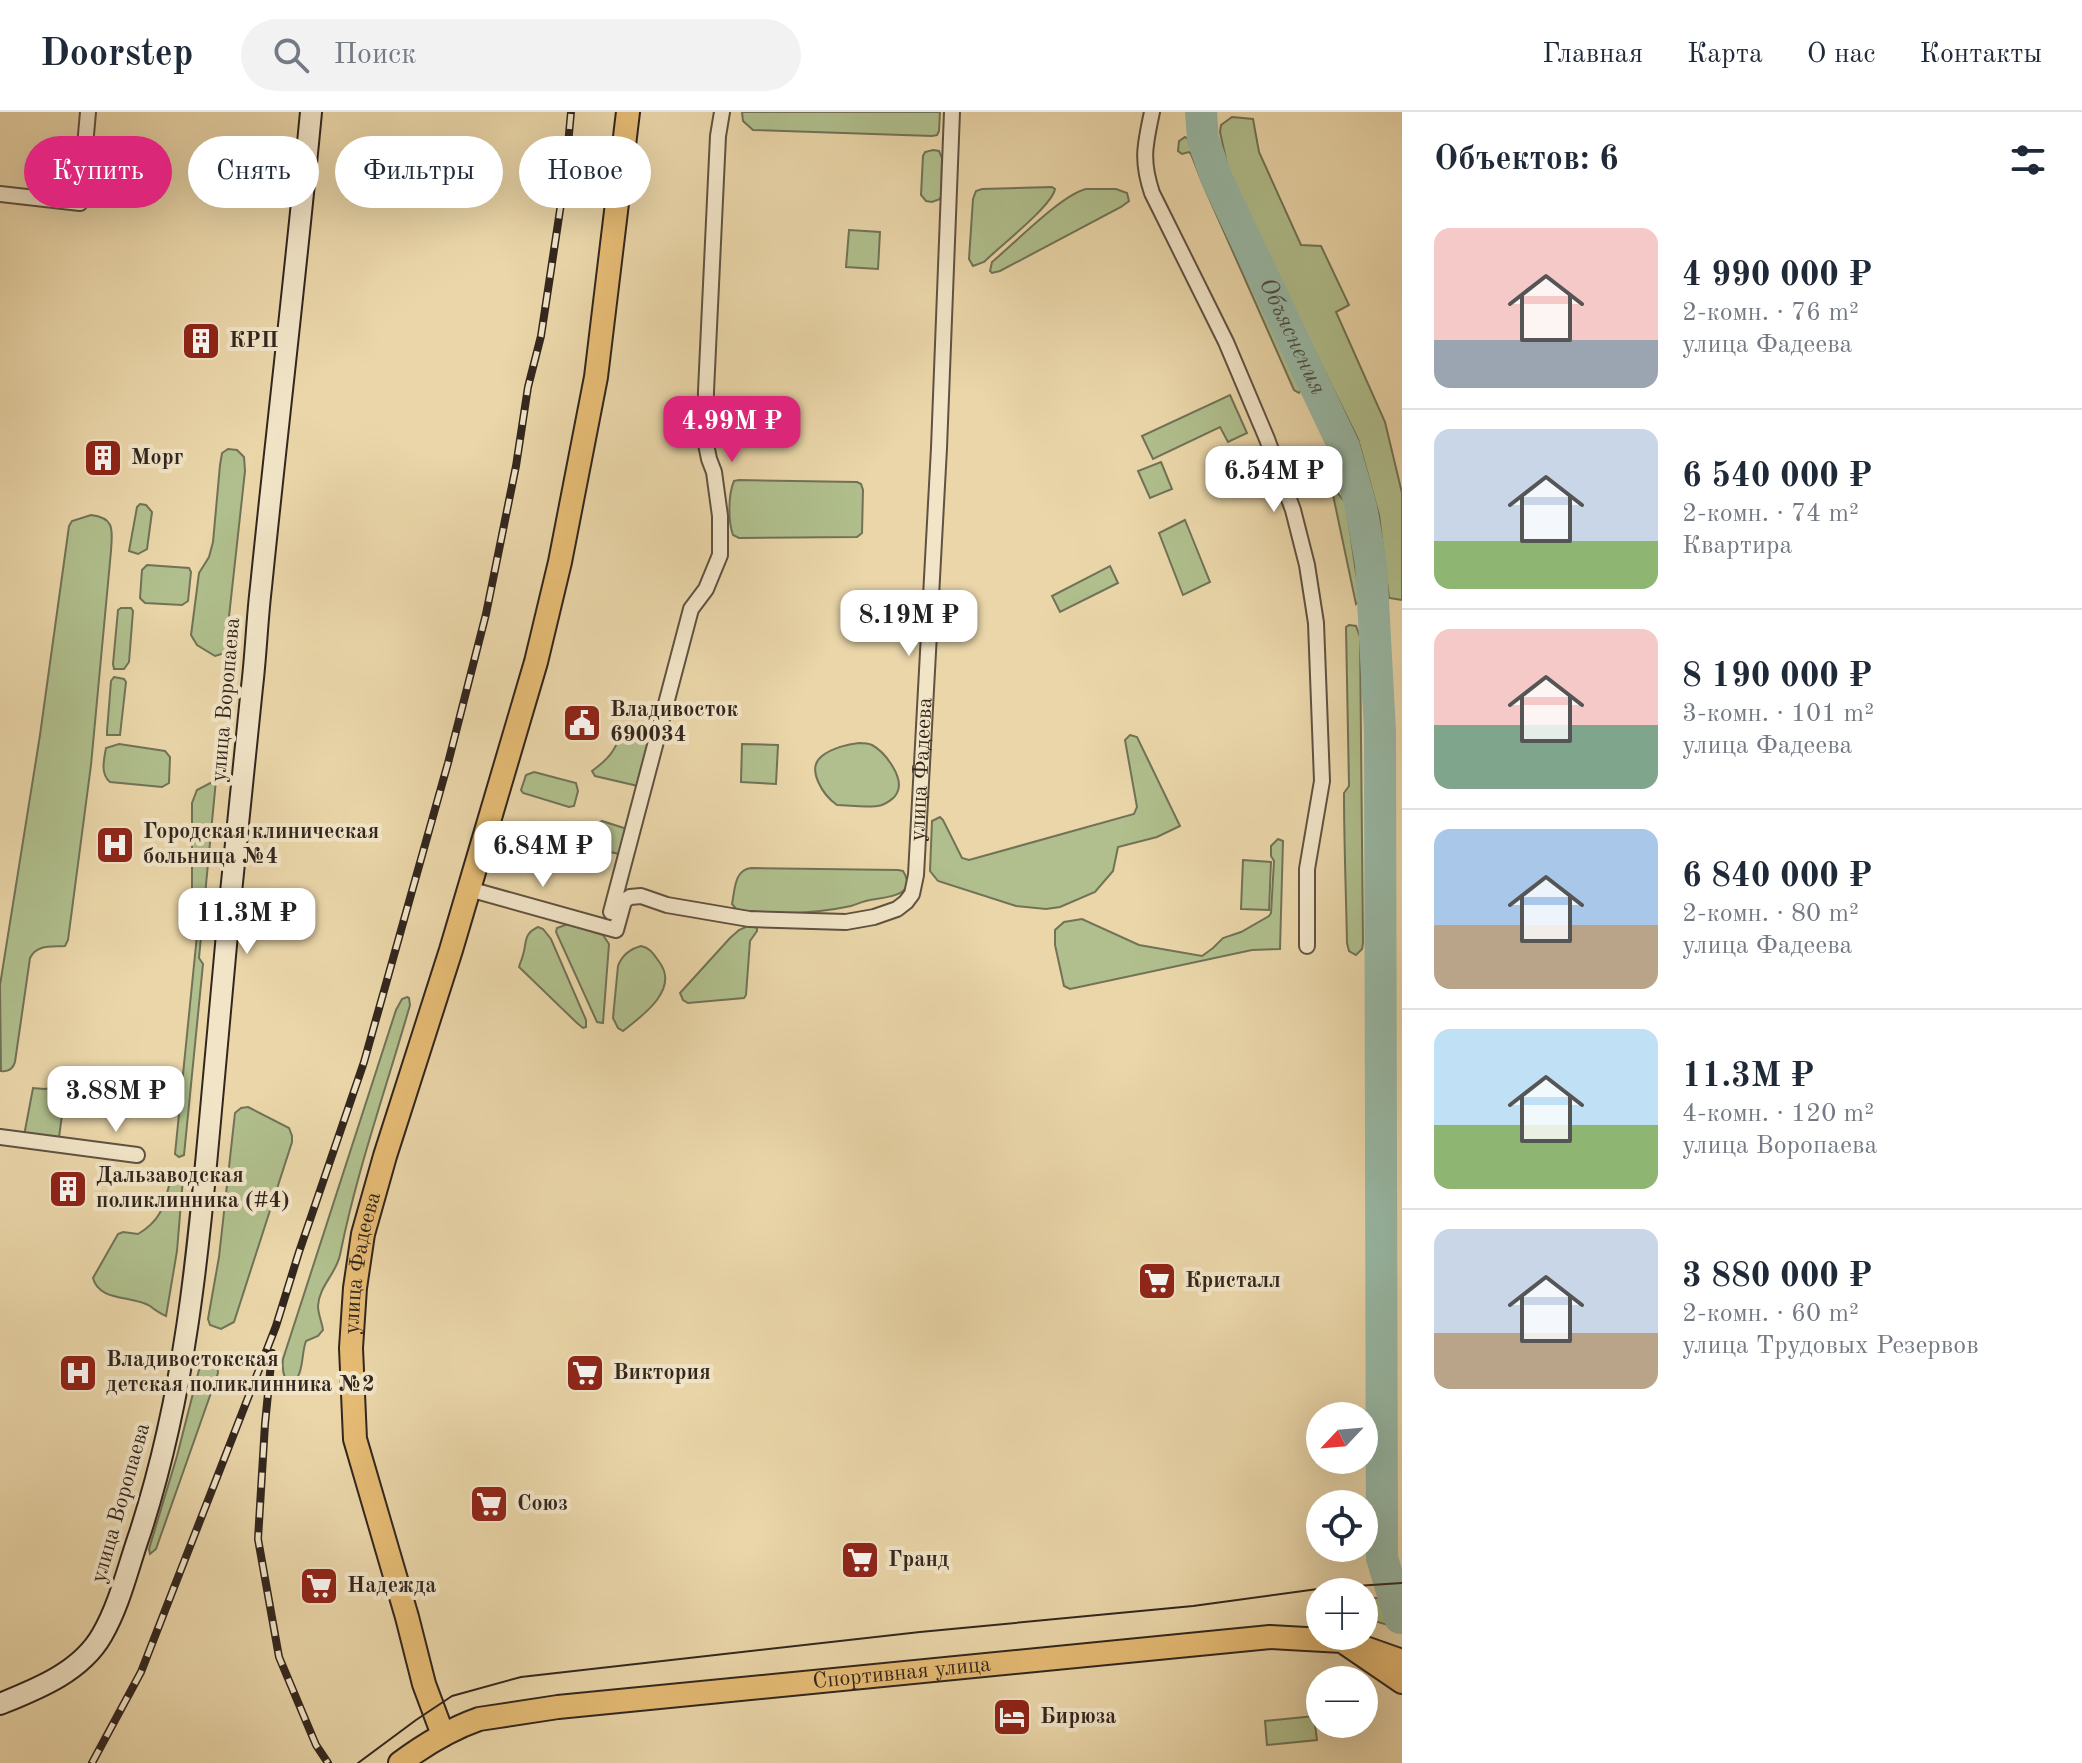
<!DOCTYPE html>
<html lang="ru">
<head>
<meta charset="utf-8">
<style>
  body { margin:0; font-family:"Old Standard TT",serif; background:#f2f2f3; color:#1f2937; height:100vh; display:flex; flex-direction:column; font-size:30px; white-space:nowrap }
  * { box-sizing:border-box; margin:0 }
  p { font-size:26px; color:#747a83 }
  .icon { flex:none; width:44px; height:44px; fill:none; stroke:currentColor; stroke-width:2; stroke-linecap:round; stroke-linejoin:round }
  .map { position:relative; flex:1; overflow:hidden }
  .panel { display:flex; flex-direction:column; background:#fff; width:680px }
  .panel>* { flex:none }
  .top-card { position:absolute; left:24px; top:24px; width:760px; height:72px; display:flex; gap:16px }
  .needle { width:52px; rotate:244deg }
  .controls { position:absolute; left:1306px; top:1290px; display:grid; gap:16px }
  .controls a { display:grid; place-items:center; width:72px; height:72px; border-radius:50%; background:#fff; box-shadow:0 8px 32px #0002; font-size:40px }
  .price { position:absolute; translate:-50% -68px; padding:0 18px; border-radius:16px; background:#fff; color:#222; font-size:26px; line-height:52px; filter:drop-shadow(0 2px 4px #0008) }
  .price::after { content:''; position:absolute; left:50%; top:48px; width:24px; height:18px; margin-left:-12px; background:inherit; clip-path:polygon(0 0,100% 0,50% 100%) }
  .price.selected { background:#db2777; color:#fff }
  ul { padding:0; list-style:none }
  li { display:flex; align-items:center; gap:24px; height:200px; padding:0 32px }
  li+li { border-top:2px solid #e0e1e3 }
  li span { display:grid; place-items:center; flex:none; width:224px; height:160px; border-radius:16px; color:#555 }
  li>.icon { margin-inline-start:auto }
  span .icon { width:96px; height:96px; fill:#fffc; stroke-width:1 }
  li b { font-size:34px }
  h2 { display:flex; justify-content:space-between; align-items:center; height:96px; padding:0 32px; font-size:34px }
  .tag { padding:0 28px; border-radius:36px; background:#fff; box-shadow:0 8px 32px #0002; font-size:28px; line-height:72px }
  .tag.selected { background:#db2777; color:#fff }
  header { display:flex; align-items:center; gap:48px; box-sizing:border-box; height:112px; padding:0 40px; background:#fff; border-bottom:2px solid #e0e1e3 }
  header strong { font-size:38px }
  nav { display:flex; gap:44px; margin-inline-start:auto; font-size:28px }
  .search { width:560px; height:72px; background:#f2f2f3; display:flex; align-items:center; gap:20px; box-sizing:border-box; padding:0 28px; border-radius:44px; color:#747a83; font-size:30px }
  main { display:flex; flex:1; min-height:0 }
  .map>svg:first-child { display:block }
  .green { fill:#b0bf8d; stroke:#717256; stroke-width:2 }
  .lines { fill:none; stroke-linecap:round; stroke-linejoin:round }
  .river { stroke:#98b9a6; stroke-width:32 }
  .street-casing { stroke:#605241; stroke-width:18 }
  .secondary-casing { stroke:#32261e; stroke-width:24 }
  .primary-casing { stroke:#32261e; stroke-width:26 }
  .street { stroke:#f1e4c7; stroke-width:14 }
  .secondary { stroke:#f1e4c7; stroke-width:20 }
  .primary { stroke:#e5bb74; stroke-width:22 }
  .tram { stroke:#32261e; stroke-width:2 }
  .rail-casing { stroke:#32261e; stroke-width:8 }
  .rail { stroke:#f1e4c7; stroke-width:5; stroke-dasharray:15; stroke-linecap:butt }
  .labels { text-anchor:middle; dominant-baseline:central; stroke-width:8; stroke-linejoin:round; paint-order:stroke }
  .poi-label { font-size:22px; font-weight:bold; fill:#32261e; stroke:#f1e4c7; text-anchor:start }
  .street-label { font-size:22px; fill:#32261e; stroke:#f1e4c7 }
  .water-label { font-size:24px; font-style:italic; fill:#4c4b40; stroke:#f1e4c7 }
</style>
</head>
<body>
<header>
<strong>Doorstep</strong>
<div class="search"><svg class="icon" aria-label="search" viewBox="0 0 24 24"><circle cx="10" cy="10" r="6"/><path d="M15 15l6 6"/></svg>Поиск</div>
<nav><a>Главная</a><a>Карта</a><a>О нас</a><a>Контакты</a></nav>
</header>
<main>
<div class="map">
<svg width="1402" height="1651" viewBox="0 0 1402 1651">
  <rect width="100%" height="100%" fill="#ead6a9"/>
  <filter id="stains"><feTurbulence type="fractalNoise" baseFrequency=".0025" numOctaves="4"/><feColorMatrix values="0 0 0 0 .2 0 0 0 0 .09 0 0 0 0 .02 0 0 0 .5 -.17"/></filter>
  <radialGradient id="worn" r=".72"><stop offset=".6" stop-color="#630" stop-opacity="0"/><stop offset="1" stop-color="#630" stop-opacity=".3"/></radialGradient>
  <!-- green -->
  <g class="green">
    <polygon points="742,0 940,0 939,19 937,23 932,24 753,18 743,9"/>
    <polygon points="1232,5 1253,7 1259,40 1301,133 1321,134 1349,193 1336,200 1385,310 1402,381 1402,488 1389,486 1379,403 1358,327 1259,127 1228,57 1220,20 1221,13"/>
    <polygon points="1185,25 1193,30 1206,68 1302,277 1299,281 1294,278 1202,70 1191,42 1189,40 1182,42 1178,39 1179,29"/>
    <polygon points="933,38 939,39 942,46 941,84 940,87 932,90 926,89 921,83 923,44 925,40"/>
    <path d="M1052 75 1055 77C1052 94 999 135 984 150L973 154 969 147 973 87 976 79 982 77Z"/>
    <path d="M1086 77H1116L1127 81 1129 89 1121 95 1000 159 992 161 990 159 992 150C1014 132 1061 83 1086 77Z"/>
    <polygon points="849,118 880,120 878,157 846,155"/>
    <polygon points="1230,283 1247,321 1228,330 1220,315 1153,347 1142,324"/>
    <polygon points="228,337 237,338 244,345 245,359 225,541 215,544 197,533 191,523 199,461 209,445 213,430 220,353 222,341"/>
    <polygon points="1161,350 1172,377 1150,386 1138,359"/>
    <path d="M739 368 857 370 861 372 863 378 862 421 857 425 739 426 733 423C728 409 728 383 734 369Z"/>
    <polygon points="1337,380 1346,392 1360,488 1356,492 1333,383"/>
    <polygon points="140,392 146,393 152,400 147,437 138,442 129,439 137,395"/>
    <path d="M91 403C116 406 112 419 111 439L91 653 68 828 65 834C51 835 37 832 30 846L15 950C13 957 9 960 1 959L0 873 40 623 69 414 72 409Z"/>
    <polygon points="1185,408 1210,470 1183,483 1159,421"/>
    <polygon points="147,453 189,456 191,460 188,489 182,493 145,491 140,486 142,458"/>
    <polygon points="1110,454 1118,471 1060,500 1052,484"/>
    <polygon points="121,496 131,496 133,499 129,550 124,557 114,557 113,552 118,498"/>
    <path d="M1349 513 1356 514 1360 525 1363 831 1362 837 1356 843 1349 839 1347 831C1346 780 1344 731 1344 681L1349 674 1346 515Z"/>
    <polygon points="114,565 124,567 126,570 120,623 107,623 107,619 111,569"/>
    <path d="M628 619 644 623 650 630 638 674 595 664 592 659C600 653 607 648 612 640 618 632 618 624 628 619Z"/>
    <polygon points="1130,623 1137,625 1180,714 1157,725 1118,735 1113,759 1095,780 1060,795 1046,797 1016,794 938,769 930,759 932,709 940,705 943,708 962,746 969,748 1134,702 1137,695 1125,628"/>
    <path d="M859 631C863 631 868 631 872 633 885 640 905 666 897 681 895 686 887 691 882 693 869 697 850 693 837 693 824 684 805 657 822 644 832 636 848 632 859 631Z"/>
    <path d="M119 632 165 639 170 645 169 671 162 675 110 670C100 662 104 647 106 636Z"/>
    <polygon points="742,632 778,633 776,672 741,670"/>
    <polygon points="534,660 576,671 578,679 574,694 569,695 523,681 521,678 526,663"/>
    <polygon points="216,668 199,846 203,852 184,1043 179,1045 175,1042 197,823 192,809 192,691 197,678"/>
    <polygon points="602,709 627,717 619,742 593,736 592,733 596,712"/>
    <polygon points="1278,727 1283,729 1280,837 1252,838 1070,877 1064,874 1055,833 1055,818 1064,810 1082,807 1139,833 1202,844 1213,836 1223,826 1241,820 1269,804 1271,801 1274,749 1271,744 1271,734"/>
    <polygon points="1243,748 1271,750 1269,798 1241,797"/>
    <path d="M751 756 898 758 903 759C919 785 884 785 870 788 863 789 858 792 851 794 814 802 775 803 737 798L732 792C735 778 734 758 751 756Z"/>
    <polygon points="568,812 603,823 609,832 603,911 597,910 556,820 557,816"/>
    <polygon points="750,813 757,816 757,819 750,829 746,883 744,886 688,891 683,888 680,881 730,826 739,818"/>
    <path d="M538 815 543 817 551 827 586 908V915L583 916 577 911 519 855C520 851 522 847 523 843 527 830 523 822 538 815Z"/>
    <path d="M641 834C651 836 654 843 660 851 679 878 642 904 623 919L618 916 613 906 618 854C622 843 630 837 641 834Z"/>
    <path d="M407 885 409 886 410 893C386 977 357 1058 340 1143 336 1162 319 1174 318 1194 318 1202 322 1210 323 1218L318 1224 306 1229C302 1239 303 1257 298 1264 284 1282 282 1256 283 1247L396 898 402 887Z"/>
    <polygon points="66,973 58,1033 23,1029 33,976 45,977"/>
    <polygon points="248,995 289,1016 292,1024 292,1030 234,1210 221,1217 210,1213 208,1207 219,1145 235,1001 241,996"/>
    <path d="M173 1064 178 1063 183 1066 177 1139 166 1204C159 1201 155 1198 150 1194 132 1183 99 1190 93 1166L118 1122 123 1120 138 1122C163 1107 164 1092 171 1066Z"/>
    <polygon points="209,1247 217,1253 218,1261 156,1437 150,1442 149,1437 177,1344 200,1254 203,1249"/>
    <polygon points="1402,1484 1402,1517 1364,1506 1364,1487"/>
    <polygon points="1314,1604 1317,1628 1267,1633 1265,1609"/>
  </g>
  <g class="lines">
    <!-- river -->
    <path class="river" id="s1" d="M1201 0 1203 27 1216 65 1344 335 1361 395 1371 452 1380 619 1382 1446 1400 1506"/>
    <defs>
      <g id="street">
        <path d="M1152 0C1145 33 1141 48 1152 81L1226 230 1267 327 1293 398 1307 453 1316 511 1322 669 1307 757V834"/>
        <polyline points="0,82 80,91 88,0"/>
        <path id="s2" d="M469 777 616 818 624 789 630 785 641 784 667 793 749 807 846 810 874 805 897 797 906 790 912 782 916 763 939 336 952 0"/>
        <polyline points="611,800 691,497 706,477 720,443 720,404 714,360 709,347 705,327 706,279 718,24 722,0"/>
        <polyline points="0,1025 137,1043"/>
      </g>
      <path id="secondary" d="M0 1592C37 1577 81 1560 102 1523 120 1492 128 1455 140 1421 188 1273 199 1129 213 976 218 917 224 859 229 800 236 725 245 650 252 575 256 542 257 508 261 475 277 317 296 159 311 0"/>
      <g id="primary">
        <polyline points="1365,1536 1402,1549"/>
        <path id="s3" d="M443 1623 424 1572 407 1505 355 1327 351 1236 355 1176 363 1122 385 1044 451 838 536 550 560 450 596 265 628 0"/>
        <path id="s4" d="M400 1651C424 1633 451 1617 479 1607L558 1595 1270 1525 1342 1529 1402 1570"/>
      </g>
    </defs>
    <!-- street casing -->
    <use href="#street" class="street-casing"/>
    <!-- secondary casing -->
    <use href="#secondary" class="secondary-casing"/>
    <!-- primary casing -->
    <use href="#primary" class="primary-casing"/>
    <!-- street -->
    <use href="#street" class="street"/>
    <!-- secondary -->
    <use href="#secondary" class="secondary"/>
    <!-- primary -->
    <use href="#primary" class="primary"/>
    <!-- tram -->
    <polyline class="tram" points="358,1651 416,1608 452,1584 521,1565 920,1520 1193,1494 1325,1476 1402,1471"/>
    <defs>
      <g id="rail">
        <polyline points="272,1241 265,1312 258,1427 279,1545 316,1633 328,1651"/>
        <polyline points="92,1651 141,1560 276,1214 299,1140 364,950 448,651 486,502 516,354 528,275 541,224 565,65 571,0"/>
      </g>
    </defs>
    <!-- rail casing -->
    <use href="#rail" class="rail-casing"/>
    <!-- rail -->
    <use href="#rail" class="rail"/>
  </g>
  <!-- icons -->
  <defs>
    <symbol id="building-square" viewBox="-11 -11 22 22"><rect x="-9" y="-9" width="18" height="18" rx="4" fill="#8f2418" stroke="#f1e4c7"/><path d="M-4-6H4V6H1V3H-1V6H-4ZM-2.5-4.3h1.7v1.8h-1.7ZM.8-4.3h1.7v1.8H.8ZM-2.5-1h1.7V.8h-1.7ZM.8-1h1.7V.8H.8Z" fill="#fff"/></symbol>
    <symbol id="civic-square" viewBox="-11 -11 22 22"><rect x="-9" y="-9" width="18" height="18" rx="4" fill="#8f2418" stroke="#f1e4c7"/><path d="M-.6-6.5H3V-4.5H.6V-3L4-1V1h2V6H-6V1h2V-1L-.6-3ZM-1.2 2.5V6h2.4V2.5Z" fill="#fff"/></symbol>
    <symbol id="hospital-square" viewBox="-11 -11 22 22"><rect x="-9" y="-9" width="18" height="18" rx="4" fill="#8f2418" stroke="#f1e4c7"/><path d="M-5-5h3v3.5h4V-5h3V5h-3V1.5h-4V5h-3Z" fill="#fff"/></symbol>
    <symbol id="supermarket-square" viewBox="-11 -11 22 22"><rect x="-9" y="-9" width="18" height="18" rx="4" fill="#8f2418" stroke="#f1e4c7"/><path d="M-6-5.5h2.5l.6 2H6L4.5 2H-2.5L-4.4-4H-6ZM-1.5 3.2a1.3 1.3 0 1 0 .1 0ZM3 3.2a1.3 1.3 0 1 0 .1 0Z" fill="#fff"/></symbol>
    <symbol id="hotel-square" viewBox="-11 -11 22 22"><rect x="-9" y="-9" width="18" height="18" rx="4" fill="#8f2418" stroke="#f1e4c7"/><path d="M-6-4.5h1.5V1H6V5H4.5V3h-9V5H-6ZM-4 0a1.8 1.8 0 1 1 3.6 0ZM.5 0V-2.5h3Q6-2.5 6 0Z" fill="#fff"/></symbol>
  </defs>
  <g fill-rule="evenodd">
    <use href="#building-square" x="179" y="207" width="44" height="44"/>
    <use href="#building-square" x="81" y="324" width="44" height="44"/>
    <use href="#civic-square" x="560" y="589" width="44" height="44"/>
    <use href="#hospital-square" x="93" y="711" width="44" height="44"/>
    <use href="#building-square" x="46" y="1055" width="44" height="44"/>
    <use href="#supermarket-square" x="1135" y="1147" width="44" height="44"/>
    <use href="#hospital-square" x="56" y="1239" width="44" height="44"/>
    <use href="#supermarket-square" x="563" y="1239" width="44" height="44"/>
    <use href="#supermarket-square" x="467" y="1370" width="44" height="44"/>
    <use href="#supermarket-square" x="838" y="1426" width="44" height="44"/>
    <use href="#supermarket-square" x="297" y="1452" width="44" height="44"/>
    <use href="#hotel-square" x="990" y="1583" width="44" height="44"/>
  </g>
  <g class="labels">
    <!-- poi labels -->
    <g class="poi-label">
      <text x="229" y="229">КРП</text>
      <text x="131" y="346">Морг</text>
      <text x="610" y="598">Владивосток<tspan x="610" dy="25">690034</tspan></text>
      <text x="143" y="720">Городская клиническая<tspan x="143" dy="25">больница №4</tspan></text>
      <text x="96" y="1064">Дальзаводская<tspan x="96" dy="25">поликлинника (#4)</tspan></text>
      <text x="1185" y="1169">Кристалл</text>
      <text x="106" y="1248">Владивостокская<tspan x="106" dy="25">детская поликлинника №2</tspan></text>
      <text x="613" y="1261">Виктория</text>
      <text x="517" y="1392">Союз</text>
      <text x="888" y="1448">Гранд</text>
      <text x="347" y="1474">Надежда</text>
      <text x="1040" y="1605">Бирюза</text>
    </g>
    <!-- street labels -->
    <g class="street-label">
      <text transform="translate(226 588) rotate(-85)">улица Воропаева</text>
      <text stroke="none"><textPath href="#s2" startOffset="608">улица Фадеева</textPath></text>
      <text stroke="none"><textPath href="#s3" startOffset="486">улица Фадеева</textPath></text>
      <text transform="translate(121 1391) rotate(-74)">улица Воропаева</text>
      <text stroke="none"><textPath href="#s4" startOffset="516">Спортивная улица</textPath></text>
    </g>
    <!-- water labels -->
    <g class="water-label">
      <text stroke="none"><textPath href="#s1" startOffset="244">Объяснения</textPath></text>
    </g>
  </g>
  <rect width="100%" height="100%" filter="url(#stains)"/>
  <rect width="100%" height="100%" fill="url(#worn)"/>
</svg>
<div class="controls">
<a><svg class="needle" viewBox="-14 -14 28 28"><path d="M0-13l5 13h-10z" fill="#e53935"/><path d="M0 13l5-13h-10z" fill="#747a83"/></svg></a>
<a><svg class="icon" aria-label="locate" viewBox="0 0 24 24"><circle cx="12" cy="12" r="6"/><path d="M12 2v4M12 18v4M2 12h4M18 12h4"/></svg></a>
<a>+</a>
<a>−</a>
</div>
<b class="price selected" style="left:732px;top:352px">4.99M ₽</b>
<b class="price" style="left:1274px;top:402px">6.54M ₽</b>
<b class="price" style="left:909px;top:546px">8.19M ₽</b>
<b class="price" style="left:543px;top:777px">6.84M ₽</b>
<b class="price" style="left:247px;top:844px">11.3M ₽</b>
<b class="price" style="left:116px;top:1022px">3.88M ₽</b>
<div class="top-card">
<a class="tag selected">Купить</a>
<a class="tag">Снять</a>
<a class="tag">Фильтры</a>
<a class="tag">Новое</a>
</div>
</div>
<section class="panel">
<h2>Объектов: 6<svg class="icon" aria-label="filters" viewBox="0 0 24 24"><path d="M4 7h16M4 17h16"/><circle cx="9" cy="7" r="2"/><circle cx="15" cy="17" r="2"/></svg></h2>
<ul>
<li><span style="background:linear-gradient(#f6c9c9 70%,#9aa5b1 0)"><svg class="icon" aria-label="home" viewBox="0 0 24 24"><path d="M3 11l9-7 9 7M6 9v11h12V9"/></svg></span><div><b>4 990 000 ₽</b><p>2-комн. · 76 m²</p><p>улица Фадеева</p></div></li>
<li><span style="background:linear-gradient(#c9d6e8 70%,#8fb573 0)"><svg class="icon" aria-label="home" viewBox="0 0 24 24"><path d="M3 11l9-7 9 7M6 9v11h12V9"/></svg></span><div><b>6 540 000 ₽</b><p>2-комн. · 74 m²</p><p>Квартира</p></div></li>
<li><span style="background:linear-gradient(#f6c9c9 60%,#7fa58c 0)"><svg class="icon" aria-label="home" viewBox="0 0 24 24"><path d="M3 11l9-7 9 7M6 9v11h12V9"/></svg></span><div><b>8 190 000 ₽</b><p>3-комн. · 101 m²</p><p>улица Фадеева</p></div></li>
<li><span style="background:linear-gradient(#a9c7e8 60%,#b9a48a 0)"><svg class="icon" aria-label="home" viewBox="0 0 24 24"><path d="M3 11l9-7 9 7M6 9v11h12V9"/></svg></span><div><b>6 840 000 ₽</b><p>2-комн. · 80 m²</p><p>улица Фадеева</p></div></li>
<li><span style="background:linear-gradient(#bfe0f5 60%,#8fb573 0)"><svg class="icon" aria-label="home" viewBox="0 0 24 24"><path d="M3 11l9-7 9 7M6 9v11h12V9"/></svg></span><div><b>11.3M ₽</b><p>4-комн. · 120 m²</p><p>улица Воропаева</p></div></li>
<li><span style="background:linear-gradient(#c9d6e8 65%,#b9a48a 0)"><svg class="icon" aria-label="home" viewBox="0 0 24 24"><path d="M3 11l9-7 9 7M6 9v11h12V9"/></svg></span><div><b>3 880 000 ₽</b><p>2-комн. · 60 m²</p><p>улица Трудовых Резервов</p></div></li>
</ul>
</section>
</main>
</body>
</html>
